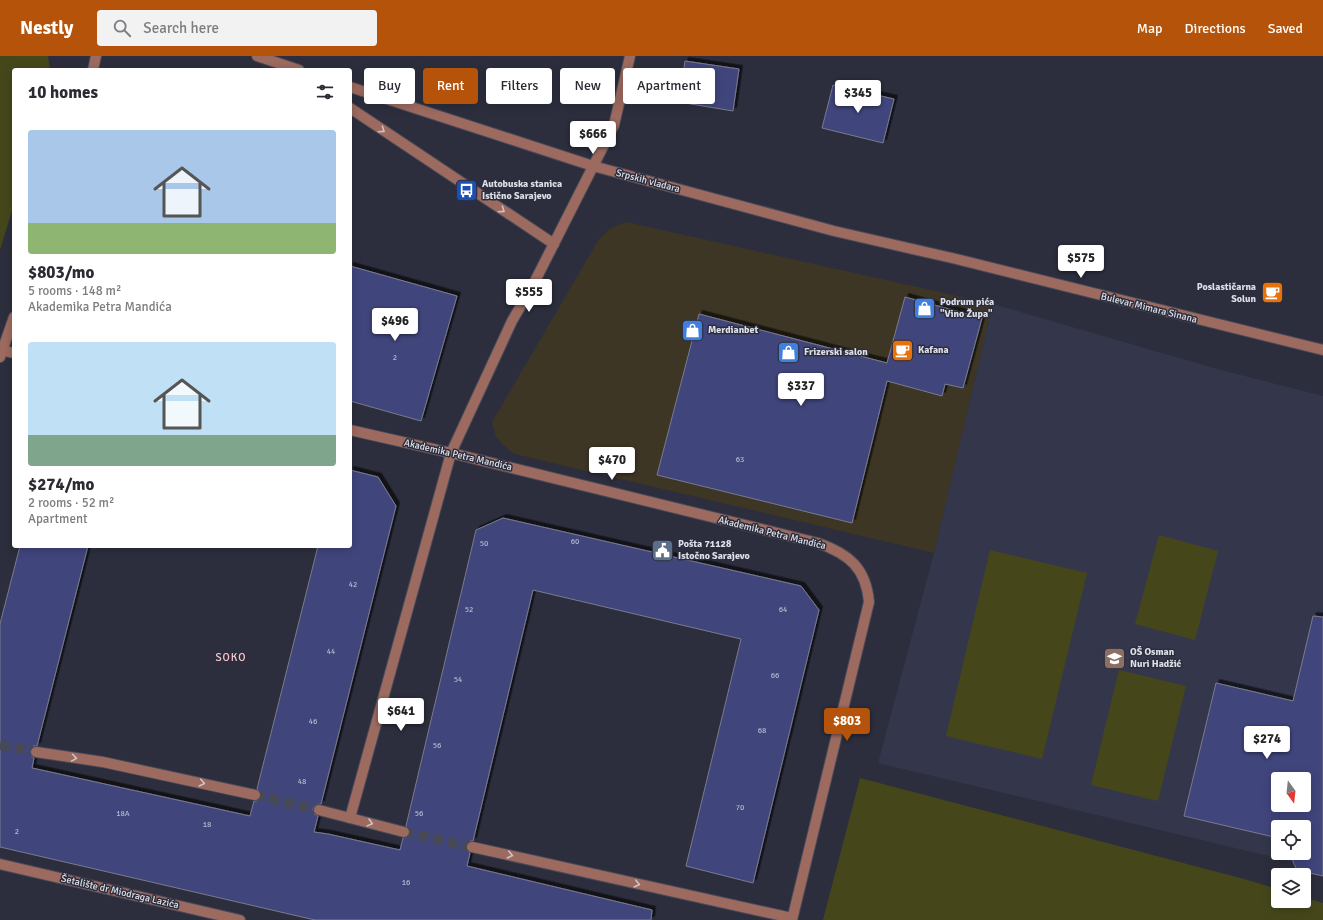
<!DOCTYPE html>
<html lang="en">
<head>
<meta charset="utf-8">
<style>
  body { margin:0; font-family:Signika,sans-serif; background:#f2f2f3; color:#2b2b33; height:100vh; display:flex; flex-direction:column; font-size:15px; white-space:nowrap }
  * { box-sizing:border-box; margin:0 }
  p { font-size:13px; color:#7c7c81 }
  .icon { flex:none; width:22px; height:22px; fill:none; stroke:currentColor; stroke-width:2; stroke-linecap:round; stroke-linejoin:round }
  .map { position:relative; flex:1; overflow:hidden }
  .side { position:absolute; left:12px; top:12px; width:340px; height:480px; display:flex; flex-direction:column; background:#fff; border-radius:4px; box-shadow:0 2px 10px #0003 }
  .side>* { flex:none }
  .banner { position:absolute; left:364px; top:12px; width:380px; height:36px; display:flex; gap:8px }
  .needle { width:26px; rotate:165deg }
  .buttons { position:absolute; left:1271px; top:716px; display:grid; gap:8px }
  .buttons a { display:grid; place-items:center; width:40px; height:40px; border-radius:4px; background:#fff; box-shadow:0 2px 10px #0003; font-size:20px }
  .price { position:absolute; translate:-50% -34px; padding:0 9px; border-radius:4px; background:#fff; color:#222; font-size:13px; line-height:26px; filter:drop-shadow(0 1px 2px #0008) }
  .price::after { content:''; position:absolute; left:50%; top:24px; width:12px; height:9px; margin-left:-6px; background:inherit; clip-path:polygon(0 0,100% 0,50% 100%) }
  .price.current { background:#b45309; color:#fff }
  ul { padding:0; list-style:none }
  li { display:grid; align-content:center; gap:8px; height:212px; padding:0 16px }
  li span { display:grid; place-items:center; height:124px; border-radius:4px; color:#555 }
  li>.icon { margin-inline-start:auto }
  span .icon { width:72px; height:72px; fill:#fffc; stroke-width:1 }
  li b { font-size:17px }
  h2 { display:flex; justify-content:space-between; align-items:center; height:48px; padding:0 16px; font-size:17px }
  .tag { padding:0 14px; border-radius:4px; background:#fff; box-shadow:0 2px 10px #0003; font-size:14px; line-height:36px }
  .tag.current { background:#b45309; color:#fff }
  header { display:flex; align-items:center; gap:24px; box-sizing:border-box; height:56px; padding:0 20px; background:#b45309; color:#fff }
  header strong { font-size:19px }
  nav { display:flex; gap:22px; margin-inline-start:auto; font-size:14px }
  .search { width:280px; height:36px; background:#f2f2f3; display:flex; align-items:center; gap:10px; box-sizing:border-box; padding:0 14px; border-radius:4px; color:#7c7c81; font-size:15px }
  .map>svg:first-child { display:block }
  .commercial { fill:#3e3625 }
  .built { fill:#34374c; fill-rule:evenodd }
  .green { fill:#45471b }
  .building { fill:#40447c; stroke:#797c8d; fill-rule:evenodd; filter:url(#shadow) }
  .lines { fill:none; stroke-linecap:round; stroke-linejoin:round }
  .minor-tunnel { stroke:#474957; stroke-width:10; stroke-dasharray:10 5; stroke-linecap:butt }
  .minor-casing { stroke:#484a59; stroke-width:12 }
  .minor { stroke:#9d6a5f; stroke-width:10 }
  .oneway { stroke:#cec2c6 }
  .labels { text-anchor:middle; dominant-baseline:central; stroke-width:3; stroke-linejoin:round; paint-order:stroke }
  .number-label { font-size:8px; fill:#b6b9ce }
  .street-label { font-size:10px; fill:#dee0e9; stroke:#2c2e3d }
  .poi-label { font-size:10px; font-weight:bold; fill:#dee0e9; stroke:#2c2e3d; text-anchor:start }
  .neighbourhood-label { font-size:11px; letter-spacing:1px; fill:#fbc7cf; stroke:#2c2e3d }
</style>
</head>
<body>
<header>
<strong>Nestly</strong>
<div class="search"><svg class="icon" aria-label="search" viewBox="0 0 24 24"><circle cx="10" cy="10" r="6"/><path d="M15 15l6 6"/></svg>Search here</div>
<nav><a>Map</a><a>Directions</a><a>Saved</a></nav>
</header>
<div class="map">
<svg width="1323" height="864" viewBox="0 0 1323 864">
  <defs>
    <filter id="shadow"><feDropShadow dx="3.5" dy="-3.5" stdDeviation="0" flood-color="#0009"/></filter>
  </defs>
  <rect width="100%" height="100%" fill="#2c2e3d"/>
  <!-- commercial -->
  <polygon class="commercial" points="626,166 993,248 934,497 515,398 503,389 496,381 492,366 599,183 611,172"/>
  <!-- built -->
  <path class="built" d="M993 248 1217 313 1323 340V813L878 707 934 497ZM1278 723H1304V749H1278ZM1278 771H1304V797H1278Z"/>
  <!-- green -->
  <g class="green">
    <polygon points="0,0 48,0 50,14 14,14 14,148 0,194"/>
    <polygon points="1159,479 1218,495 1195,584 1135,568"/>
    <polygon points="990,494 1087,517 1042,703 946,680"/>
    <polygon points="1119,614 1186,630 1158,745 1091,729"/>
    <polygon points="860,722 1244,823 1278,833 1278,845 1304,845 1304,841 1323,847 1323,864 823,864"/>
  </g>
  <!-- building -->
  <g class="building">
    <polygon points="685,5 739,13 733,55 679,46"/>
    <polygon points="833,29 894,43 883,87 822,72"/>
    <polygon points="350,210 457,240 421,365 350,345"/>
    <polygon points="905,241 982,262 963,332 945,328 942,340 887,325 852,467 657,419 699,258 887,307"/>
    <polygon points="350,414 378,421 396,450 321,748 315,749 313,753 314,758 318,760 314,776 328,778 400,794 403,782 409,780 410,775 406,770 476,474 503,462 801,530 819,554 753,827 686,810 741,583 533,534 473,785 470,785 466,789 466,793 470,797 467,810 652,854 651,864 315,864 0,791 0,568 20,490 88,490 37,690 33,690 30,695 30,699 34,702 32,712 250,760 254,745 257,745 261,741 261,737 257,733 318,490 350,490"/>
    <path d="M1313 560 1323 561V820L1297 814 1293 806V797H1304V771H1278V782L1184 760 1216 627 1293 645ZM1278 723H1304V749H1278Z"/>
  </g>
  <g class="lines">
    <!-- minor-tunnel -->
    <g class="minor-tunnel">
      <polyline points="0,689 36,696"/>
      <polyline points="255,739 319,754"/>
      <polyline points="404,776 472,791"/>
    </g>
    <defs>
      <g id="minor">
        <polyline points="257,0 299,14"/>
        <polyline points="93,14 96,0"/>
        <polyline points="350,31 593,110 834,175 952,202 1323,294"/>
        <polyline points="350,52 554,188"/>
        <polyline points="0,294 14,297"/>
        <polyline points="0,301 14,261"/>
        <path d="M350 374 451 397 818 487C849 498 866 512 869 546L792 864"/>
        <polyline points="36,696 103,706 255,739"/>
        <polyline points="319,754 404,776"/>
        <polyline points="350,762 451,397 512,265 533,229 614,69 630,0"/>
        <polyline points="472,791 792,862"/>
        <polyline points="0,808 240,864"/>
      </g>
    </defs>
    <!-- minor casing -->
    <use href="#minor" class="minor-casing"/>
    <!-- minor -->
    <use href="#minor" class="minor"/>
  </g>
  <!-- one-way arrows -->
  <defs><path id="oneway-chevron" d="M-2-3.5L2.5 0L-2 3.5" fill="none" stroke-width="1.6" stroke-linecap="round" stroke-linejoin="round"/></defs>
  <g class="oneway">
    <use href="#oneway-chevron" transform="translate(382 74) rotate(34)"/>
    <use href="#oneway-chevron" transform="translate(502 154) rotate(34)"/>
    <use href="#oneway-chevron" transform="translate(74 702) rotate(9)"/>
    <use href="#oneway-chevron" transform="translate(202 727) rotate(12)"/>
    <use href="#oneway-chevron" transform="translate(370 767) rotate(15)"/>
    <use href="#oneway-chevron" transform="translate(510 799) rotate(13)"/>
    <use href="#oneway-chevron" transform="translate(637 828) rotate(13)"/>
  </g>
  <!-- icons -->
  <defs>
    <symbol id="bus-square" viewBox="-11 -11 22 22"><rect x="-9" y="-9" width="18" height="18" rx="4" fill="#1a4fb4" stroke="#2c2e3d"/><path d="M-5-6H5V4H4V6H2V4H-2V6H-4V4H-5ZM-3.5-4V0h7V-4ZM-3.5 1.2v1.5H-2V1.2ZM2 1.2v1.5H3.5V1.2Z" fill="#fff"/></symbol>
    <symbol id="cafe-square" viewBox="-11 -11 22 22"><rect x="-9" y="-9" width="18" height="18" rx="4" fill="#e8710a" stroke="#2c2e3d"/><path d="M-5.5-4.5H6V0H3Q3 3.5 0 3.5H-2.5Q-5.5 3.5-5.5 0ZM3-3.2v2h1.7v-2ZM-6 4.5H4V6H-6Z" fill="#fff"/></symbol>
    <symbol id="shop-square" viewBox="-11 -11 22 22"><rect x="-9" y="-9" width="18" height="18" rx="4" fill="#3f7fe0" stroke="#2c2e3d"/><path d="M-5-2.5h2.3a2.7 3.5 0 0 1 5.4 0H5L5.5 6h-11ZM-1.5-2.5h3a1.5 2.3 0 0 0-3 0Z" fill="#fff"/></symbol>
    <symbol id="civic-square" viewBox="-11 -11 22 22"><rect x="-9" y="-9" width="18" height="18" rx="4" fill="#5c6f8a" stroke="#2c2e3d"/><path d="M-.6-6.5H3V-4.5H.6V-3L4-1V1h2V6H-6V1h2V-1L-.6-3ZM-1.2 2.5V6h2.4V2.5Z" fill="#fff"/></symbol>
    <symbol id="school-square" viewBox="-11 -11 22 22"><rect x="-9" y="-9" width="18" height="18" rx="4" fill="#8d6e63" stroke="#2c2e3d"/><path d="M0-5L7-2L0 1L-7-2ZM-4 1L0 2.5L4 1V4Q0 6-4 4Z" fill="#fff"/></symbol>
  </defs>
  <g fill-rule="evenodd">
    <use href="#bus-square" x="454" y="122" width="25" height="25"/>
    <use href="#cafe-square" x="1260" y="224" width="25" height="25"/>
    <use href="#shop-square" x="912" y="240" width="25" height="25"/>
    <use href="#shop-square" x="680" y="262" width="25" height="25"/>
    <use href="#cafe-square" x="890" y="282" width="25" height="25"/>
    <use href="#shop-square" x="776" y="284" width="25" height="25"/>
    <use href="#civic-square" x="650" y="482" width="25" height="25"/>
    <use href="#school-square" x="1102" y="590" width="25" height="25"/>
  </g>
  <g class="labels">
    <!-- number labels -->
    <g class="number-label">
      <text x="395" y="301">2</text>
      <text x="740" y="403">63</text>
      <text x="575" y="485">60</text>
      <text x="484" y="487">50</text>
      <text x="353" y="528">42</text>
      <text x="469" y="553">52</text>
      <text x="783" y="553">64</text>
      <text x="331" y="595">44</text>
      <text x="775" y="619">66</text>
      <text x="458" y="623">54</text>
      <text x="313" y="665">46</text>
      <text x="762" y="674">68</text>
      <text x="437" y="689">56</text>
      <text x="302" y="725">48</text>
      <text x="740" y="751">70</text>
      <text x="123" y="757">18A</text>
      <text x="419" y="757">56</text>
      <text x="207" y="768">18</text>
      <text x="17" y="775">2</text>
      <text x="406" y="826">16</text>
    </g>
    <!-- street labels -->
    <g class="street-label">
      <text transform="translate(648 125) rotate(15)">Srpskih vladara</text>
      <text transform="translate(1149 252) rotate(14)">Bulevar Mimara Sinana</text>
      <text transform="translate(458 399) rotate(13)">Akademika Petra Mandića</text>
      <text transform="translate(772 477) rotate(14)">Akademika Petra Mandića</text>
      <text transform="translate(120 836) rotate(13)">Šetalište dr Miodraga Lazića</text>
    </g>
    <!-- poi labels -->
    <g class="poi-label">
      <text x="482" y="128">Autobuska stanica<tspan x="482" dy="12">Istično Sarajevo</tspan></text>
      <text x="1256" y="231" text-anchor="end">Poslastičarna<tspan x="1256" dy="12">Solun</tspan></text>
      <text x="940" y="246">Podrum pića<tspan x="940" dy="12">"Vino Župa"</tspan></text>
      <text x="708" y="274">Merdianbet</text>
      <text x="918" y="294">Kafana</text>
      <text x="804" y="296">Frizerski salon</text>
      <text x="678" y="488">Pošta 71128<tspan x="678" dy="12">Istočno Sarajevo</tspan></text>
      <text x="1130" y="596">OŠ Osman<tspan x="1130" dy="12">Nuri Hadžić</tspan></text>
    </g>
    <!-- neighbourhood labels -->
    <g class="neighbourhood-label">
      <text x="231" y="601">SOKO</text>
    </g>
  </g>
</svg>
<div class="buttons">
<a><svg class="needle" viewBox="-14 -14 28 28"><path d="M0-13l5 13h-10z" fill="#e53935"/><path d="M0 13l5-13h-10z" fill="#7c7c81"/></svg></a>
<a><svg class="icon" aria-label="locate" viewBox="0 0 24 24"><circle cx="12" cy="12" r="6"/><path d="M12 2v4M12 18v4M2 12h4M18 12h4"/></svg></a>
<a><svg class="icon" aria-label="layers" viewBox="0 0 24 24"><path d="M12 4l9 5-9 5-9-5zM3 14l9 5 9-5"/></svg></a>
</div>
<b class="price" style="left:858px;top:58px">$345</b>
<b class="price" style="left:593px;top:99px">$666</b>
<b class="price" style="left:1081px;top:223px">$575</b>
<b class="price" style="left:529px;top:257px">$555</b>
<b class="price" style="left:395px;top:286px">$496</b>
<b class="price" style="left:801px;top:351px">$337</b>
<b class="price" style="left:612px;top:425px">$470</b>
<b class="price" style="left:401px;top:676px">$641</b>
<b class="price current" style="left:847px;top:686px">$803</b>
<b class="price" style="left:1267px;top:704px">$274</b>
<div class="banner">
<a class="tag">Buy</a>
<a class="tag current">Rent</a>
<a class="tag">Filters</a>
<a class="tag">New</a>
<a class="tag">Apartment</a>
</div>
<section class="side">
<h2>10 homes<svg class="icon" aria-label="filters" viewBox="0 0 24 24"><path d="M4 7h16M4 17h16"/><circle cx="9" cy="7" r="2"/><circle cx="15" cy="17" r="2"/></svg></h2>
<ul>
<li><span style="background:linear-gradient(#a9c7e8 75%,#8fb573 0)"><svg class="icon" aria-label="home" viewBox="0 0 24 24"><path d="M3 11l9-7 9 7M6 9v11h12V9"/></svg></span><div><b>$803/mo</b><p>5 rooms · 148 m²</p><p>Akademika Petra Mandića</p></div></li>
<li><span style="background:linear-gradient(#bfe0f5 75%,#7fa58c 0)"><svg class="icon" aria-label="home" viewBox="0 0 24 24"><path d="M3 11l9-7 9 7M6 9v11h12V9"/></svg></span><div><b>$274/mo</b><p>2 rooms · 52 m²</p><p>Apartment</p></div></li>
</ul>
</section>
</div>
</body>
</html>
